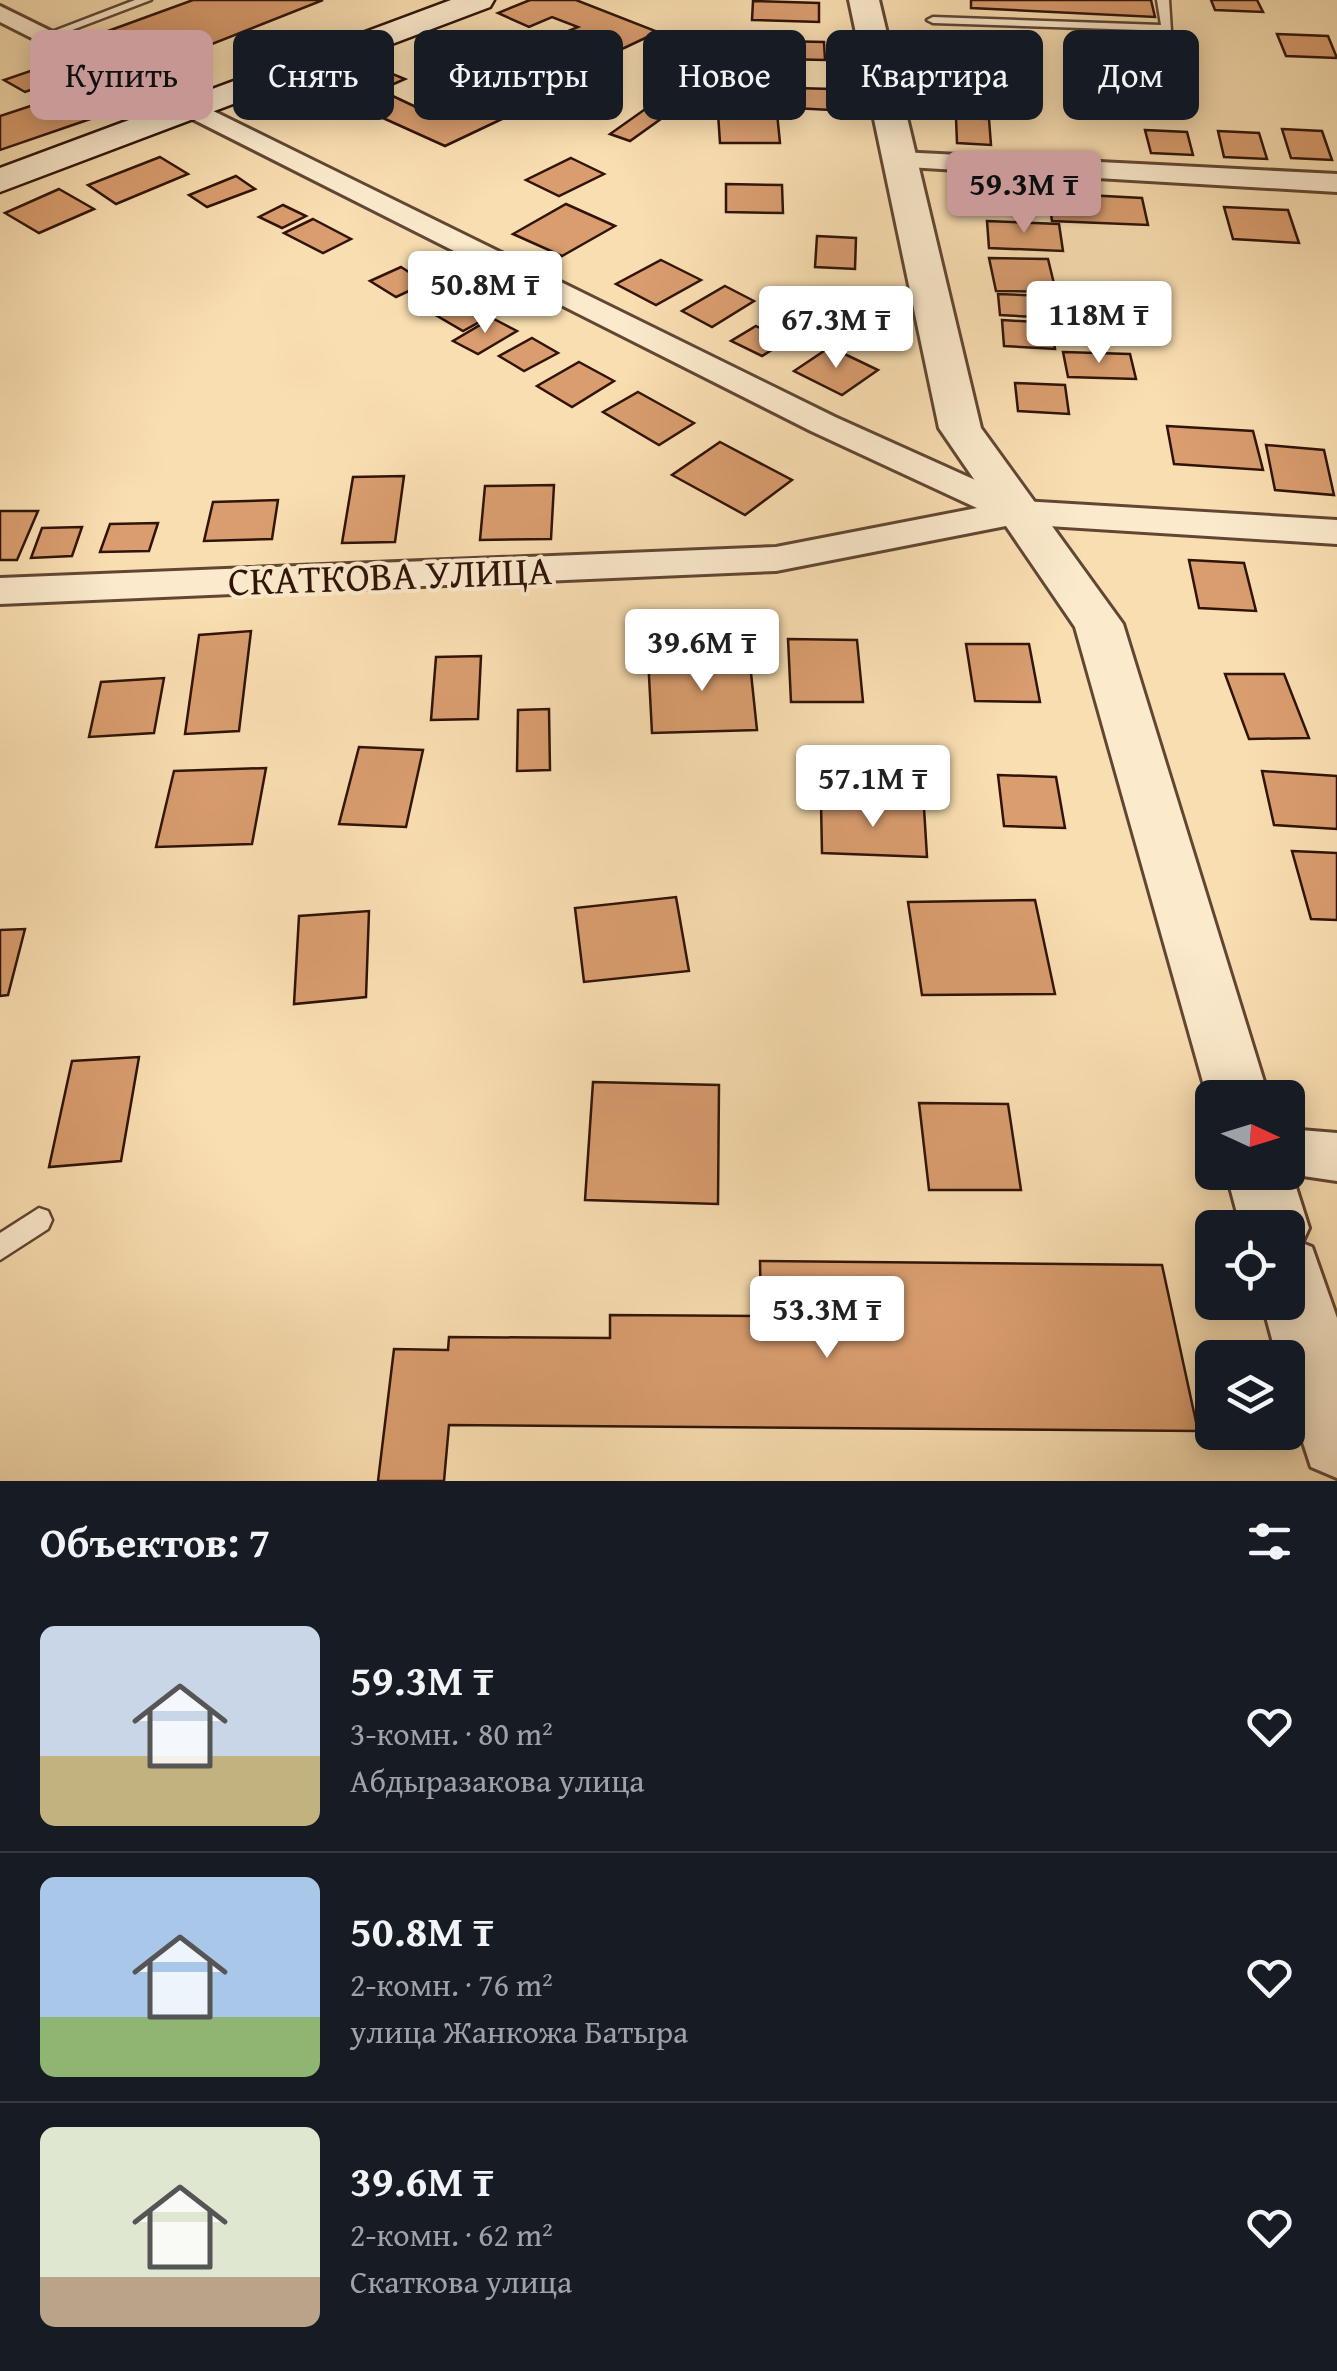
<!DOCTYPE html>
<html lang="ru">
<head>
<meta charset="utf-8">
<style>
  body { margin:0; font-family:"Gentium Book Plus",serif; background:#242831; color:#f1f3f6; height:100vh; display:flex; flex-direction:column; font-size:38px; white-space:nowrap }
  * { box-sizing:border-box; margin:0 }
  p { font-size:32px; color:#9ea1a6 }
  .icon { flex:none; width:55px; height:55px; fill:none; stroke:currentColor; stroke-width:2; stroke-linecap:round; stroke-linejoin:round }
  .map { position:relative; height:1481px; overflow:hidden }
  .sheet { display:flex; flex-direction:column; background:#171b24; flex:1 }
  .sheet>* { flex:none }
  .guide { position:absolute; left:30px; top:30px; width:1278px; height:90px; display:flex; gap:20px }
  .needle { width:65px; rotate:94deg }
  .tools { position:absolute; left:1195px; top:1080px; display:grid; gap:20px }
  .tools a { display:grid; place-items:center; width:110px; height:110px; border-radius:15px; background:#171b24; box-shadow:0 5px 25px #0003; font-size:50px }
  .price { position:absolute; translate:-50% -85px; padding:0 22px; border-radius:10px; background:#fff; color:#222; font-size:32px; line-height:65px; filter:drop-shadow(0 2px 5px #0008) }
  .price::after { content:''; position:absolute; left:50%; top:60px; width:30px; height:22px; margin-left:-15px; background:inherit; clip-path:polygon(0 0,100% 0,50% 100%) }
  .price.active { background:#c59692; color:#111 }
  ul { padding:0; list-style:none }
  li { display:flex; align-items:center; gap:30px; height:250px; padding:0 40px }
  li+li { border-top:2px solid #363941 }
  li span { display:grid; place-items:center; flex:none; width:280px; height:200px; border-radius:15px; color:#555 }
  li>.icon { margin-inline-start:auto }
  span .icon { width:120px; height:120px; fill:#fffc; stroke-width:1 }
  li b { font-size:42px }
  h2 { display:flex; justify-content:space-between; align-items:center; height:120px; padding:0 40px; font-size:42px }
  .pill { padding:0 35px; border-radius:15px; background:#171b24; box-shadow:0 5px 25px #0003; font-size:35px; line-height:90px }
  .pill.active { background:#c59692; color:#111 }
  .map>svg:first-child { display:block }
  .building { fill:#d99d6f; stroke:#301409; stroke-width:2.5 }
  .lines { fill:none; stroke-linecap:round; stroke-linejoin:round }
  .service-casing { stroke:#624633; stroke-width:5 }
  .minor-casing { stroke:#624633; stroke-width:6 }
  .tertiary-casing { stroke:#624633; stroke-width:6 }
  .secondary-casing { stroke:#301409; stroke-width:5 }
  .service { fill:#fbeacc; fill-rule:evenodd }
  .minor { fill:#fbeacc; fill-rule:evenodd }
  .tertiary { fill:#fbeacc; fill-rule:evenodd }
  .secondary { fill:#fbeacc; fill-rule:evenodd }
  .labels { text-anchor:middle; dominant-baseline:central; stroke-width:8; stroke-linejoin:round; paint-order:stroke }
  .street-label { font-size:40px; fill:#301409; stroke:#fbeacc }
</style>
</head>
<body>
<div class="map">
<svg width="1337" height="1481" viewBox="0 0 1337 1481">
  <rect width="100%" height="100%" fill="#f9deb1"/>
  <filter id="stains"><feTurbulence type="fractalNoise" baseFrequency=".002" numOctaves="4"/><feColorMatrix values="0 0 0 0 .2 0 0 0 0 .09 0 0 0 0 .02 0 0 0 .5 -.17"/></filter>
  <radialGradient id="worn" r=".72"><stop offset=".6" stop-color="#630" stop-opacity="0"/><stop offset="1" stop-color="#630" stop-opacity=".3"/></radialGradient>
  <!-- building -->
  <g class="building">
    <polygon points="193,0 323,0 159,65 97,35"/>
    <polygon points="530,0 576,0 658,32 510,102 475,87 424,110 442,118 469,106 502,119 445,146 312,86 368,64 405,79 380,90 416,107 468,83 456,78 578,27 552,17 529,27 498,13"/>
    <polygon points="971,0 1151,0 1155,17 971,8"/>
    <polygon points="1211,0 1257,0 1263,12 1215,10"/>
    <polygon points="753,1 819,3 819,22 752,20"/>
    <polygon points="1277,34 1328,36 1337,58 1286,56"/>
    <polygon points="778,41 824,42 825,60 778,59"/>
    <polygon points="938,44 981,46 982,59 938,57"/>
    <polygon points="943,63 997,65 999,84 943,81"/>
    <polygon points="36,69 57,81 25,92 4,80"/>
    <polygon points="795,88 832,89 831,110 793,108"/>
    <polygon points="64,95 96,117 0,150 0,116"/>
    <polygon points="951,97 1003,100 1004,116 951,114"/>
    <polygon points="658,100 679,106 630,141 610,134"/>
    <polygon points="718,113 777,113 780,143 720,143"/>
    <polygon points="956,118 989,119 991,145 957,143"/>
    <polygon points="1282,129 1322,131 1332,160 1291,158"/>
    <polygon points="1145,130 1187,132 1193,155 1151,153"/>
    <polygon points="1218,131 1259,133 1267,159 1224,157"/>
    <polygon points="160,157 188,174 116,204 88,185"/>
    <polygon points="571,158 604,174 559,196 526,180"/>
    <polygon points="236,176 255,189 207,207 189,195"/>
    <polygon points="726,184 782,185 783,213 726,212"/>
    <polygon points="59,189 94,209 39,233 5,213"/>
    <polygon points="1048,193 1142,198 1148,225 1052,221"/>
    <polygon points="566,204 615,226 562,256 513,234"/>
    <polygon points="283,205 306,216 282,228 259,217"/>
    <polygon points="1224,207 1288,210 1299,243 1233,239"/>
    <polygon points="313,219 351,239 323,253 284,233"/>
    <polygon points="987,221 1059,224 1063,251 989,248"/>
    <polygon points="817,236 856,238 855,269 815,267"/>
    <polygon points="989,258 1048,259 1056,292 996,291"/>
    <polygon points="661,260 701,280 656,305 616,284"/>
    <polygon points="401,267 426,283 396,297 370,281"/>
    <polygon points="725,286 754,301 712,327 682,311"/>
    <polygon points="998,294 1050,296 1053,318 1000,315"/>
    <polygon points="463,299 492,315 463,331 434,314"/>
    <polygon points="492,318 517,331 478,354 453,341"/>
    <polygon points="1002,320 1051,323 1055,349 1004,346"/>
    <polygon points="756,326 786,341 762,356 731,341"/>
    <polygon points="532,338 558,353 524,371 499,356"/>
    <polygon points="830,347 878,370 842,395 794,371"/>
    <polygon points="1063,352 1130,354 1136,379 1068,377"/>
    <polygon points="579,362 614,381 572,407 537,386"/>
    <polygon points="1015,383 1065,385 1069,414 1018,411"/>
    <polygon points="638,392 694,423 659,445 603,412"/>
    <polygon points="1167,426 1253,431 1263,470 1174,464"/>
    <polygon points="720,442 792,480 745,515 672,475"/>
    <polygon points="1266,445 1324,450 1334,495 1275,490"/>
    <polygon points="404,476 395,542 342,543 353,477"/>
    <polygon points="554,485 551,539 480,540 485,486"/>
    <polygon points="278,500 272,539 204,541 213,502"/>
    <polygon points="0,511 38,511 17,560 0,560"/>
    <polygon points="158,523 149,551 100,552 110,524"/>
    <polygon points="82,527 72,556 31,558 42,528"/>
    <polygon points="1189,560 1244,563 1256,611 1199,608"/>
    <polygon points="251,631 239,731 185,734 199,635"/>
    <polygon points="788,639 857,640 863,702 791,702"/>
    <polygon points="966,644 1029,644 1040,702 975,701"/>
    <polygon points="749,654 757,730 652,733 648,657"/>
    <polygon points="481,656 478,719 431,720 436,657"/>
    <polygon points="1225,674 1284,674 1309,738 1249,739"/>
    <polygon points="164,678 154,733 89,737 101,682"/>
    <polygon points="549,709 550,770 517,771 518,710"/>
    <polygon points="359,747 423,750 406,827 339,824"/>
    <polygon points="266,768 252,844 156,847 174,771"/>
    <polygon points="1262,771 1337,776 1337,829 1274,825"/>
    <polygon points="998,775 1056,777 1065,828 1004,826"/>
    <polygon points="821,803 924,808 927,857 822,853"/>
    <polygon points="1292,851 1337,853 1337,920 1311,919"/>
    <polygon points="676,897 689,971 584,982 575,908"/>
    <polygon points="1035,900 1055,994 922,995 908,902"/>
    <polygon points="369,911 366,997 294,1004 299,916"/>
    <polygon points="25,929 8,995 0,996 0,930"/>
    <polygon points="139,1057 121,1161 49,1167 72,1061"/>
    <polygon points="593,1082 719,1085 718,1204 585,1200"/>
    <polygon points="919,1103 1008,1104 1021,1190 929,1190"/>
    <polygon points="760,1261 1162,1265 1198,1431 449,1425 444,1481 378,1481 394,1349 448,1350 449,1337 610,1338 610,1315 761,1316"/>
  </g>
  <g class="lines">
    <defs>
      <g id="service">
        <polygon points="135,0 151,0 51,38 41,36"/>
        <polygon points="1157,0 1169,0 1171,31 933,23 927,20 933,17 1161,25"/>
        <polygon points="39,1208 48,1211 52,1220 48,1229 0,1260 0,1233"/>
      </g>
      <g id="minor">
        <polygon points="0,6 835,417 1022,501 1337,520 1337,544 1016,524 776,571 0,604 0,578 776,547 977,508 811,431 0,22"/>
        <polygon points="900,152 1337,174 1337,192 890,166 886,160 890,154"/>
        <polygon points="1288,1129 1337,1133 1337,1181 1276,1172 1288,1172"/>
      </g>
      <g id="tertiary">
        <polygon points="849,0 879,0 981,428 1123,624 1269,1098 1212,1098 1212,1114 1075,627 939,428"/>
        <polygon points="1288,1162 1309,1228 1302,1243 1312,1247 1337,1318 1337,1478 1311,1467 1288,1396 1288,1358 1277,1358 1262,1302 1288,1302 1288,1228 1241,1228 1226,1172 1288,1172"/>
      </g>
      <polygon id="secondary" points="451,0 494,0 490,7 0,192 0,168"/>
    </defs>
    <!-- service casing -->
    <use href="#service" class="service-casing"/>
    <!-- minor casing -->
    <use href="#minor" class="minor-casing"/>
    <!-- tertiary casing -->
    <use href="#tertiary" class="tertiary-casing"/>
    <!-- secondary casing -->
    <use href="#secondary" class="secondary-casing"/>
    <!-- service -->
    <use href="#service" class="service"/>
    <!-- minor -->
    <use href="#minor" class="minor"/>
    <!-- tertiary -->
    <use href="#tertiary" class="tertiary"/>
    <!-- secondary -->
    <use href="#secondary" class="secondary"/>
  </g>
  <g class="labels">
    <!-- street labels -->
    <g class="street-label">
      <text transform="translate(390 575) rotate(-2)">СКАТКОВА УЛИЦА</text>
    </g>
  </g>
  <rect width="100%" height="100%" filter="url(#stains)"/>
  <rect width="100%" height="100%" fill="url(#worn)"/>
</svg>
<div class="tools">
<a><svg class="needle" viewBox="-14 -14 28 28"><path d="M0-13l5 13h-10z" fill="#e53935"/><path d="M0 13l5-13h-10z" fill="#9ea1a6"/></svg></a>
<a><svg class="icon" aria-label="locate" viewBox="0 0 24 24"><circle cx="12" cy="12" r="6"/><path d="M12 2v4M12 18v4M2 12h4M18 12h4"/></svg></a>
<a><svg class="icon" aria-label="layers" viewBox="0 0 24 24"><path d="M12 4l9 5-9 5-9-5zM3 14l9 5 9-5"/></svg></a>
</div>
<b class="price active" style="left:1024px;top:236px">59.3M ₸</b>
<b class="price" style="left:485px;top:336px">50.8M ₸</b>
<b class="price" style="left:1099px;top:366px">118M ₸</b>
<b class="price" style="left:836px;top:371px">67.3M ₸</b>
<b class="price" style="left:702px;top:694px">39.6M ₸</b>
<b class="price" style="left:873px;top:830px">57.1M ₸</b>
<b class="price" style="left:827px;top:1361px">53.3M ₸</b>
<div class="guide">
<a class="pill active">Купить</a>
<a class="pill">Снять</a>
<a class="pill">Фильтры</a>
<a class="pill">Новое</a>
<a class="pill">Квартира</a>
<a class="pill">Дом</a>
</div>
</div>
<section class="sheet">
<h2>Объектов: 7<svg class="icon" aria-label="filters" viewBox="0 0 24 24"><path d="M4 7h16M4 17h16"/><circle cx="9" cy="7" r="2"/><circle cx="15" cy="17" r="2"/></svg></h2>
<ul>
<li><span style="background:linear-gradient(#c9d6e8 65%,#c2b280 0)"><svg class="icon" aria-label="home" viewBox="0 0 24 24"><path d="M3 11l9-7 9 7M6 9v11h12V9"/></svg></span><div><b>59.3M ₸</b><p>3-комн. · 80 m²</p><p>Абдыразакова улица</p></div><svg class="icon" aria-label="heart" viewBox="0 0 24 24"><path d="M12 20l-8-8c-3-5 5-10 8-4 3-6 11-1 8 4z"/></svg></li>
<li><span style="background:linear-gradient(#a9c7e8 70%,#8fb573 0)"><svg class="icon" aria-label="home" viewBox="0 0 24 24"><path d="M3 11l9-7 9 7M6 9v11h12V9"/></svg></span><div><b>50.8M ₸</b><p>2-комн. · 76 m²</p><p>улица Жанкожа Батыра</p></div><svg class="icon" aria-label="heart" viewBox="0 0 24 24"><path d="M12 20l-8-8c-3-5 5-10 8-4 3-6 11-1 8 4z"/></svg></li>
<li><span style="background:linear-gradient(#dfe7d0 75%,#b9a48a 0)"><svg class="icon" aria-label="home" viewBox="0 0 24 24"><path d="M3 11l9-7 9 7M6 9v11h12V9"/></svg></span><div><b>39.6M ₸</b><p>2-комн. · 62 m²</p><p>Скаткова улица</p></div><svg class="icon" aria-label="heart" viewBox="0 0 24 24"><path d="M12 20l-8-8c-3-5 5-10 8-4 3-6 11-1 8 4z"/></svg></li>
</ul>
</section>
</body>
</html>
